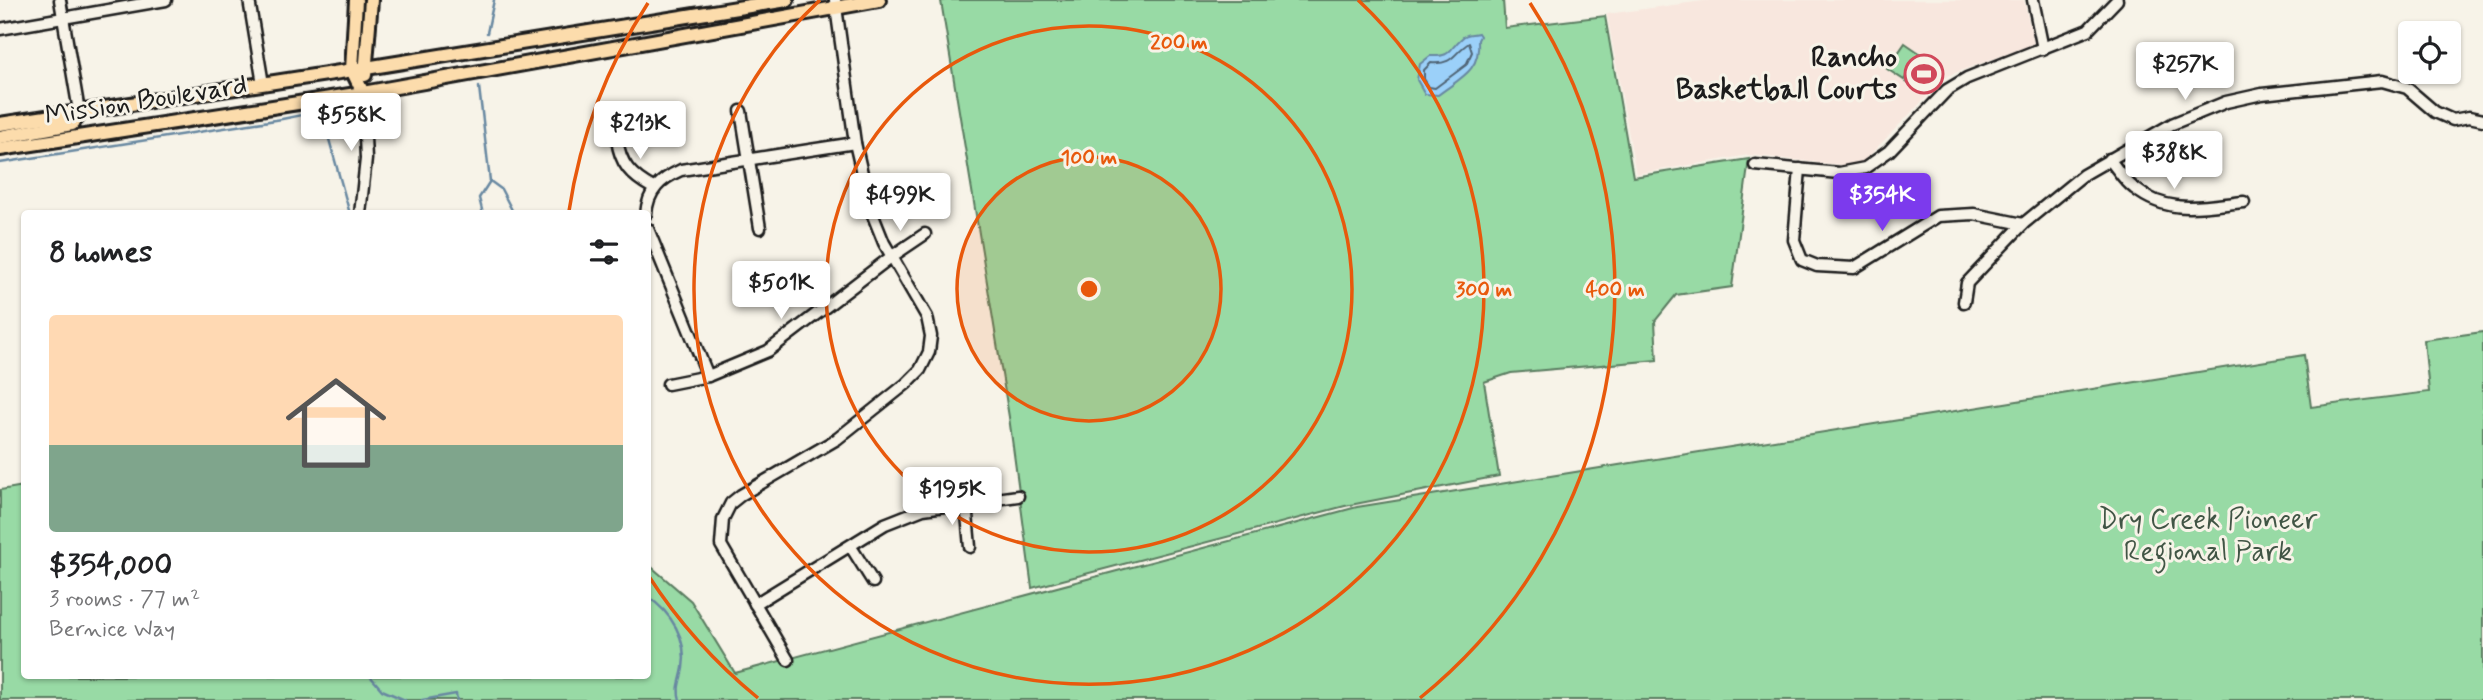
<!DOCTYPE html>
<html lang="en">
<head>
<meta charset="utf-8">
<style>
  body { margin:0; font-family:Mynerve,sans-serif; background:#f2f2f2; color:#202124; height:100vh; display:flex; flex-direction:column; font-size:26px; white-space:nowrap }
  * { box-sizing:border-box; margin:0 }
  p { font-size:23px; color:#757577 }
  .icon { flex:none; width:38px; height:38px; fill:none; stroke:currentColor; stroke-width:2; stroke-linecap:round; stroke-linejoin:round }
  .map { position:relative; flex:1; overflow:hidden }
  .panel { position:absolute; left:21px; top:210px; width:630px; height:469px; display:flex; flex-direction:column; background:#fff; border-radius:7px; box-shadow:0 2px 5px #0004 }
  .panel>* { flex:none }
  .fabs { position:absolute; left:2398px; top:21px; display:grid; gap:14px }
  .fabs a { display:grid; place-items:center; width:63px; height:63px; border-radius:7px; background:#fff; box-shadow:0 2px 5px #0004; font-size:35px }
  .price { position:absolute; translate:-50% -60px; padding:0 16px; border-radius:7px; background:#fff; color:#222; font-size:23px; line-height:46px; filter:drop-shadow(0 2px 4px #0008) }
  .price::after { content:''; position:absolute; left:50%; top:42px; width:21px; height:16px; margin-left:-10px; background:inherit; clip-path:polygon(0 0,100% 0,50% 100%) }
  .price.on { background:#7c3aed; color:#fff }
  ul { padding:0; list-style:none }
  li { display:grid; align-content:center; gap:14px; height:371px; padding:0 28px }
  li span { display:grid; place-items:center; height:217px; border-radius:7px; color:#555 }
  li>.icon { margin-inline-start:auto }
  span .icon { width:126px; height:126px; fill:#fffc; stroke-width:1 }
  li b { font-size:30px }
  h2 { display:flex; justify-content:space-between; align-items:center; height:84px; padding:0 28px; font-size:30px }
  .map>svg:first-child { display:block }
  .built { fill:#f8e7de }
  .green { fill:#98daa5; stroke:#5a7b60; stroke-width:2 }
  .water { fill:#9bd0f9; stroke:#6888a1; stroke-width:2 }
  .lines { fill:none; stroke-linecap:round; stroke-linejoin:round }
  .shore { stroke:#4f6474; stroke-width:2 }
  .stream { stroke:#6888a1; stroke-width:2.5 }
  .minor-casing { stroke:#1c1c1c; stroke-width:15 }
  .major-casing { stroke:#1c1c1c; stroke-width:18 }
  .minor { stroke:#f7f3e8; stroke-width:10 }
  .major { stroke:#fcdcac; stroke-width:12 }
  .ring { fill:none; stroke:#e8590c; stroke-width:3.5 }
  .labels { text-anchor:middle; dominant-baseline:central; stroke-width:6; stroke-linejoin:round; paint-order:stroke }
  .poi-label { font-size:28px; font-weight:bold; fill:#1c1c1c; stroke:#f7f3e8; text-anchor:end }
  .street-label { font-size:28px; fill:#1c1c1c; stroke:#f7f3e8 }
  .park-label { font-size:28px; fill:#415545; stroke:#f7f3e8 }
  .centre { fill:#e8590c; stroke:#f7f3e8; stroke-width:3.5 }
  .ring-label { font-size:21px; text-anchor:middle; font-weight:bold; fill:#e8590c; stroke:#f7f3e8; stroke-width:6; stroke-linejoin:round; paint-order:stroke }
</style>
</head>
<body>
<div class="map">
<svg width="2483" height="700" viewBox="0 0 2483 700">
  <rect width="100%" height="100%" fill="#f7f3e8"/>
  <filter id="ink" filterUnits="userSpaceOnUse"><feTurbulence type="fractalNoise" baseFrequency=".0143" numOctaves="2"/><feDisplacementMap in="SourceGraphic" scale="14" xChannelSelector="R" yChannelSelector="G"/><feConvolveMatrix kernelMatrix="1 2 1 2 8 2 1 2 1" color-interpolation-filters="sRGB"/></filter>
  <g filter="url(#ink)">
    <!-- built -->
    <polygon class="built" points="1710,0 2024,0 2034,44 1947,76 1858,167 1749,155 1636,174 1607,14"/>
    <!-- green -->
    <g class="green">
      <polygon points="947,0 1503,0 1505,28 1605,16 1633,177 1749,159 1732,287 1676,295 1655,321 1657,360 1511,373 1484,382 1499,476 1345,506 1032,588 1009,417 941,1"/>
      <polygon points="1905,43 1921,54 1904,80 1887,69"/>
      <polygon points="1924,55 1941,66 1923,93 1906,82"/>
      <polygon points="2483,332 2483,700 0,700 0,490 24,486 24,676 648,676 648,564 691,601 735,673 1357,507 2304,355 2311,407 2429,392 2424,340"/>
    </g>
    <!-- water -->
    <path class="water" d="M1478 33 1480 36 1478 40C1481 71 1460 78 1438 95L1425 94 1417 80 1420 64 1430 56C1452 57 1448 50 1462 38 1467 33 1472 35 1478 33Z"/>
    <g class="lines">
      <!-- shore -->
      <path class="shore" d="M1469 43 1472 52 1466 65 1435 88 1429 87 1424 79V70L1431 63C1454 65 1453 53 1469 43Z"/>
      <!-- stream -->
      <g class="stream">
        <polyline points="487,33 494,0"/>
        <polyline points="479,87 490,181 479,198 483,214"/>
        <polyline points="325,125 350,214"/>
        <polyline points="0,163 282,119 317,112"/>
        <polyline points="490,181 501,189 514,214"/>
        <path d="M648 597C671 612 688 640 683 668 681 681 676 687 680 700"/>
        <polyline points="370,676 382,690 405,700"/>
        <polyline points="422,700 456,694 457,700"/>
      </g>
      <defs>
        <g id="minor">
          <polyline points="60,0 79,111"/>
          <polyline points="249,0 263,84"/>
          <polyline points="2033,0 2043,49"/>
          <polyline points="0,29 166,0"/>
          <polyline points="741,111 760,228"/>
          <path d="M617 139C620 164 631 176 653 188"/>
          <path d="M2109 159C2117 168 2124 181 2134 188 2169 216 2204 206 2244 202"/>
          <polyline points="1755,165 1839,173 1865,168 1889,151 1947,90 1967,78 2088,30 2117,0"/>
          <polyline points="1800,169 1794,240 1802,260 1817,266 1854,268 1938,216 1974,214 2023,224"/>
          <polyline points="360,214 366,159 363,93"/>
          <path d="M646 214C648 190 661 179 681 170L855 143"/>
          <polyline points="648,229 708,376"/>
          <polyline points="1964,302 1967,283 2023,224 2083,175 2172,124 2226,102 2262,94 2382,81 2407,88 2435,112 2453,120 2469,117 2483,120"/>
          <polyline points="668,384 708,376 768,351 891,257 925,234"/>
          <polyline points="966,504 970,547"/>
          <polyline points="851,547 873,582"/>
          <polyline points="755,604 885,524 923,509 1018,496"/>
          <polyline points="788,660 721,545 723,519 731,503 741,495 837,439 906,384 920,370 929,352 931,336 927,317 884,243 870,208 855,143 835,0"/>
        </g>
        <g id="major">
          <polyline points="356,0 352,70 363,93"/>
          <polyline points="365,75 371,0"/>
          <polyline points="0,124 366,68 787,0"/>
          <polyline points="0,137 72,124 82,111"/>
          <polyline points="0,149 363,93 879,0"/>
        </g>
      </defs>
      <!-- minor casing -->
      <use href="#minor" class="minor-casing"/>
      <!-- major casing -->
      <use href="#major" class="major-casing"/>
      <!-- minor -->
      <use href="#minor" class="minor"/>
      <!-- major -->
      <use href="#major" class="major"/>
    </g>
  </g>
  <!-- distance rings -->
  <circle cx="1089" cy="289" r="132" fill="#e8590c" fill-opacity=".12"/>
  <g class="ring">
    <circle cx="1089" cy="289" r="132"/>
    <circle cx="1089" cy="289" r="263"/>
    <path d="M1358 0A395 395 0 1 1 820 0"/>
    <path d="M758 698A526 526 0 0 1 648 575M569 211A526 526 0 0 1 648 3M1530 3A526 526 0 0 1 1420 698"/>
  </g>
  <!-- icons -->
  <defs>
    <symbol id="stadium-ring" viewBox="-11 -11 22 22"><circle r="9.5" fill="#f7f3e8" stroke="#d1495b" stroke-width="1.5"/><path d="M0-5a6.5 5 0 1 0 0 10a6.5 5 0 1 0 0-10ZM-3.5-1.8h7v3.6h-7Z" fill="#d1495b"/></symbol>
  </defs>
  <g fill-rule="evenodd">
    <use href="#stadium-ring" x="1902" y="52" width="44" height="44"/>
  </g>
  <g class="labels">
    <!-- poi labels -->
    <g class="poi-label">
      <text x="1897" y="58">Rancho<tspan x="1897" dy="32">Basketball Courts</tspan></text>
    </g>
    <!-- street labels -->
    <g class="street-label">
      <text transform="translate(146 101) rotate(-9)">Mission Boulevard</text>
    </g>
    <!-- park labels -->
    <g class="park-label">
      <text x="2208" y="520">Dry Creek Pioneer<tspan x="2208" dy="32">Regional Park</tspan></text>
    </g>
  </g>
  <circle cx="1089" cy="289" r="10" class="centre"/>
  <g class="ring-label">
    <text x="1179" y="49">200 m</text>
    <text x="1089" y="164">100 m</text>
    <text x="1484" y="296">300 m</text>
    <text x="1615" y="296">400 m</text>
  </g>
</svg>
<div class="fabs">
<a><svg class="icon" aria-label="locate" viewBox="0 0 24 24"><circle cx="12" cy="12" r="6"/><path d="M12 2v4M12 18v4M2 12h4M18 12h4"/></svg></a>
</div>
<b class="price" style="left:2185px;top:102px">$257K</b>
<b class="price" style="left:351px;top:153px">$558K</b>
<b class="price" style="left:640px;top:161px">$213K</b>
<b class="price" style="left:2174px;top:191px">$388K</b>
<b class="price" style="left:900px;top:233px">$499K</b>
<b class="price on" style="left:1882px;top:233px">$354K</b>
<b class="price" style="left:781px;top:321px">$501K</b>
<b class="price" style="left:952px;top:527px">$195K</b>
<section class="panel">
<h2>8 homes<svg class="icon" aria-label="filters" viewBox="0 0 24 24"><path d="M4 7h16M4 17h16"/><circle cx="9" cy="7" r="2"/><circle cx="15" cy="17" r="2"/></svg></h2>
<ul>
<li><span style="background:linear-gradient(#ffd9b3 60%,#7fa58c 0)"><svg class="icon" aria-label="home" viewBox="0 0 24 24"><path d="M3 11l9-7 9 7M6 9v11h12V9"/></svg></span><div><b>$354,000</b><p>3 rooms · 77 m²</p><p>Bernice Way</p></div></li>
</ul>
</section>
</div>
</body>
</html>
